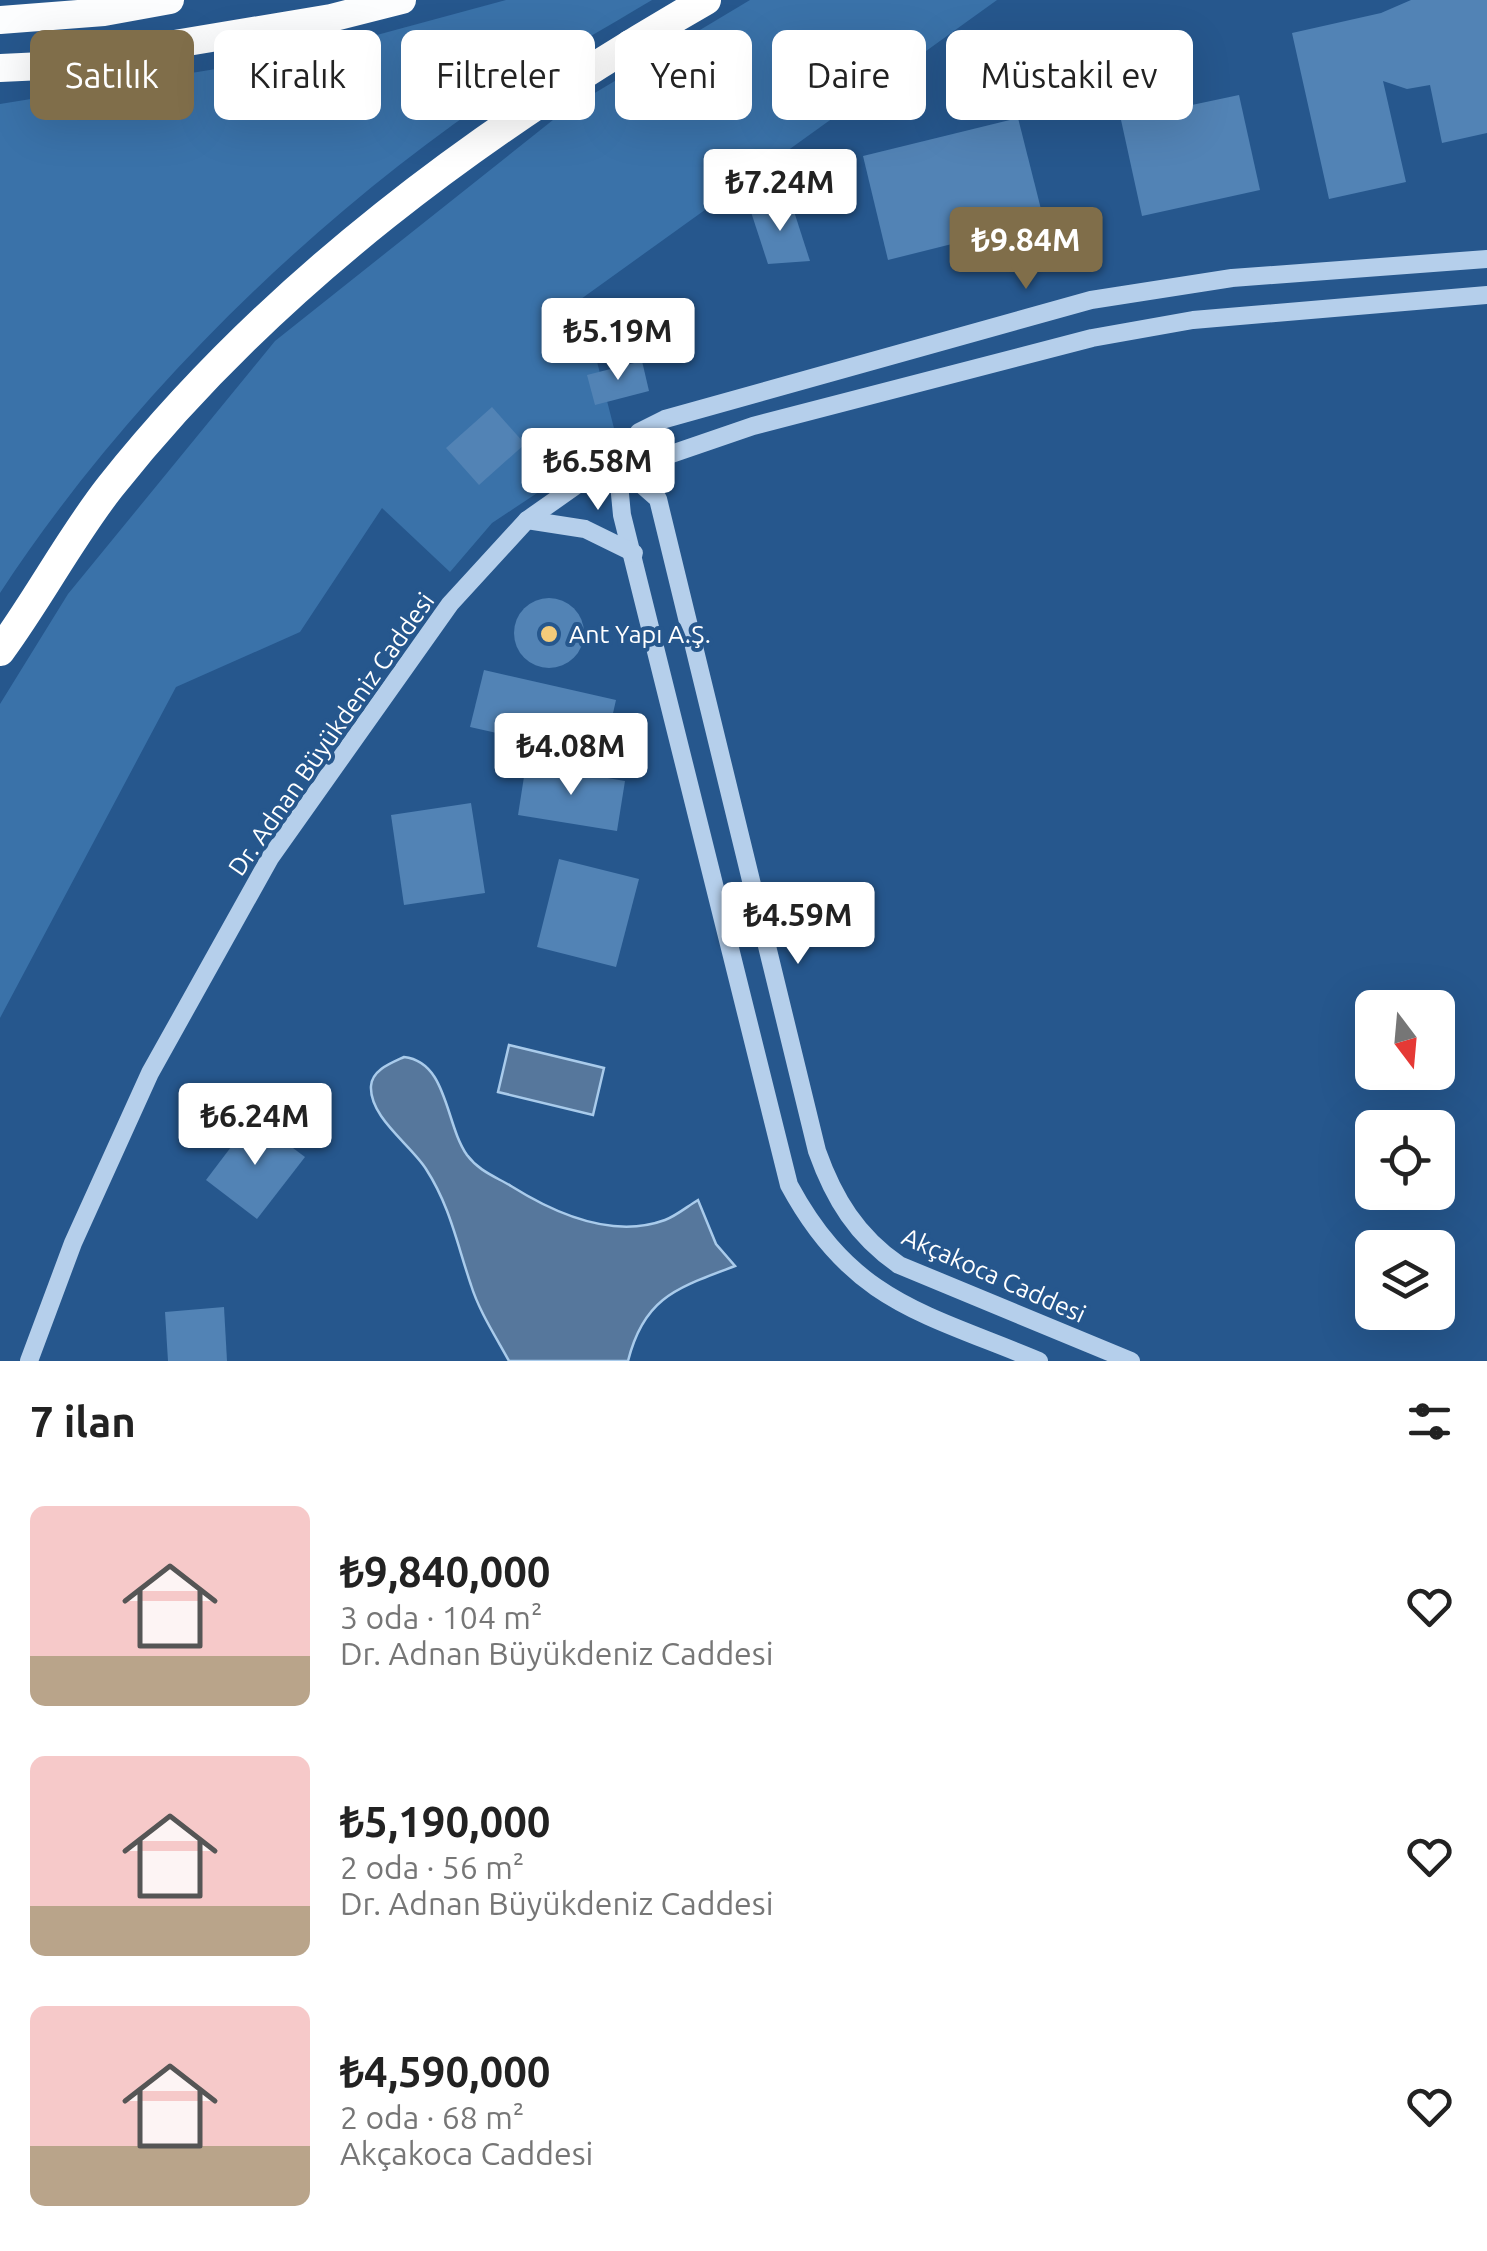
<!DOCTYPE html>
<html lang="tr">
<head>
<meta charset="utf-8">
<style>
  body { margin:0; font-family:Ubuntu,sans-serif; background:#f2f2f2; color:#222; height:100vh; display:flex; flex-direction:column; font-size:38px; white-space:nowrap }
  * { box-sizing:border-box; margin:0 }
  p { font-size:32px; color:#767676 }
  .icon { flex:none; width:55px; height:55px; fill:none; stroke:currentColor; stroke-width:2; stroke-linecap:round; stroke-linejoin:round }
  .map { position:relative; height:1361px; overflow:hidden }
  .sheet { display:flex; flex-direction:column; background:#fff; flex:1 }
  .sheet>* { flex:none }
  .banner { position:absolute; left:30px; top:30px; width:1428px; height:90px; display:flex; gap:20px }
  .needle { width:65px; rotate:164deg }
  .buttons { position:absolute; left:1355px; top:990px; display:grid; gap:20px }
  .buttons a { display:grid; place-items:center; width:100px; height:100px; border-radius:15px; background:#fff; box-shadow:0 10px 40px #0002; font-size:50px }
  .price { position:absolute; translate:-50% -85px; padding:0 22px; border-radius:10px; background:#fff; color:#222; font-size:32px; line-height:65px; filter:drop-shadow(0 2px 5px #0008) }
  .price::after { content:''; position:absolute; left:50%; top:60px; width:30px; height:22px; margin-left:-15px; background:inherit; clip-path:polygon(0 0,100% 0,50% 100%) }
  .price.selected { background:#806e4a; color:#fff }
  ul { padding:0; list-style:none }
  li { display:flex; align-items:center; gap:30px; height:250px; padding:0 30px }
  li span { display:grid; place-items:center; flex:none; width:280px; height:200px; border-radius:15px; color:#555 }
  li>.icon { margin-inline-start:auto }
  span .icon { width:120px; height:120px; fill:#fffc; stroke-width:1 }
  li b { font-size:42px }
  h2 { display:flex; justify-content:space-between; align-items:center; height:120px; padding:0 30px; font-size:42px }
  .chip { padding:0 35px; border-radius:15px; background:#fff; box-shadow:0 10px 40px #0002; font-size:35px; line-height:90px }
  .chip.selected { background:#806e4a; color:#fff }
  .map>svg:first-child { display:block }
  .green { fill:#3a72a9 }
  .water { fill:#56779c; stroke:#a9cbeb; stroke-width:2.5 }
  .building { fill:#5283b5 }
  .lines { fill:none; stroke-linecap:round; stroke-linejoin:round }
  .tertiary { stroke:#b5cfeb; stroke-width:18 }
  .trunk { stroke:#fcfdfe; stroke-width:28 }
  .motorway { stroke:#fff; stroke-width:30 }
  .poi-dot { fill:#f4cb7a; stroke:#26578d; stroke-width:4 }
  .labels { text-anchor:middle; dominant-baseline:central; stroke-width:8; stroke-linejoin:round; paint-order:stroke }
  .poi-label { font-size:25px; fill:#fff; stroke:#26578d; text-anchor:start }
  .street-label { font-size:25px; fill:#fff; stroke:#26578d }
</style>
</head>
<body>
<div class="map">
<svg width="1487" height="1361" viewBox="0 0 1487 1361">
  <rect width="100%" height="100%" fill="#26578d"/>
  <!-- green -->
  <g class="green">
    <path d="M506 0H652C607 27 560 53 515 82 320 210 128 397 0 593V104L303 55Z"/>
    <polygon points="750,0 997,0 581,299 617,440 492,523 450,572 382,508 300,632 176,687 0,1018 0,704 68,594 275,341 563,112"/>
  </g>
  <!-- water -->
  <g class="water">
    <polygon points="509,1045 604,1068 593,1115 498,1092"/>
    <path d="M404 1057C448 1062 445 1124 467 1155 479 1171 494 1176 511 1186 554 1213 613 1239 665 1220 676 1216 688 1206 698 1200L716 1244 735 1266C677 1288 644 1297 628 1361H509C496 1337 479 1311 471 1285 457 1244 450 1206 426 1169 411 1145 369 1117 371 1086 372 1070 391 1063 404 1057Z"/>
  </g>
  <!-- building -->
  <g class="building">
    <polygon points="1411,0 1487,0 1487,133 1442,143 1430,85 1407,89 1383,81 1406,182 1329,199 1292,33 1381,13"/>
    <polygon points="1239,95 1260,190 1142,216 1121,120"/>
    <polygon points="1018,118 1044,221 888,260 863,156"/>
    <polygon points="790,199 810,261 768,264 751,212"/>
    <polygon points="642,361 649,391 595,405 587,375"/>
    <polygon points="492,407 525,444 479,485 446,448"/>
    <circle cx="549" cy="633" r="35"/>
    <polygon points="484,670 616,700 603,757 470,727"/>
    <polygon points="526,764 625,781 617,831 518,815"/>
    <polygon points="471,803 485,893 404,905 391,815"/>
    <polygon points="559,859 639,879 616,967 537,947"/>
    <polygon points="253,1118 305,1157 257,1219 206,1180"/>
    <polygon points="224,1307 227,1361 168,1361 165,1312"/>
  </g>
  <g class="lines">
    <!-- tertiary -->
    <g class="tertiary">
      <path d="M617 463 658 499 817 1151C834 1199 857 1236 899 1265L1131 1361"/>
      <path d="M617 463 622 515 789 1185C852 1302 924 1313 1039 1361"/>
      <polyline points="617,463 639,432 665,419 1091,300 1232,278 1487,259"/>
      <polyline points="527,520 585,529 634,553"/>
      <polyline points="29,1361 73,1243 150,1073 270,858 450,604 527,520 581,482 617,463 648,462 753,426 1092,338 1193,320 1487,295"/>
    </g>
    <!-- trunk -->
    <g class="trunk">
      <polyline points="0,20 104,12 170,0"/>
      <polyline points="0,68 43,66 331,18 402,0"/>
    </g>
    <!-- motorway -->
    <path class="motorway" d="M0 651C39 598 70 538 110 487 271 284 483 128 706 0"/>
  </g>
  <!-- markers -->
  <circle class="poi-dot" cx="549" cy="634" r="10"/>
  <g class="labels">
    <!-- poi labels -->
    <g class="poi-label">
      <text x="569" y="634">Ant Yapı A.Ş.</text>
    </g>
    <!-- street labels -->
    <g class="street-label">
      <text transform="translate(331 734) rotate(-55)">Dr. Adnan Büyükdeniz Caddesi</text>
      <text transform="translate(994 1275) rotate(24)">Akçakoca Caddesi</text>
    </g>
  </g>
</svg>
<div class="buttons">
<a><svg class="needle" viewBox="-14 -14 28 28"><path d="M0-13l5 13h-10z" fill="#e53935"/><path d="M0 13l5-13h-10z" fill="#767676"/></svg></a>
<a><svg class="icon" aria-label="locate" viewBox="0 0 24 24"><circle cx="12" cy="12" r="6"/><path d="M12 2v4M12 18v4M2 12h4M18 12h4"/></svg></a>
<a><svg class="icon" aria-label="layers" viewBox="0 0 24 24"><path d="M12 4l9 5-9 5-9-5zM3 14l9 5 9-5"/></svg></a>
</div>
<b class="price" style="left:780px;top:234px">₺7.24M</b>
<b class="price selected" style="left:1026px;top:292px">₺9.84M</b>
<b class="price" style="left:618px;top:383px">₺5.19M</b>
<b class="price" style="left:598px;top:513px">₺6.58M</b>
<b class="price" style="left:571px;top:798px">₺4.08M</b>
<b class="price" style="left:798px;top:967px">₺4.59M</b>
<b class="price" style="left:255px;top:1168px">₺6.24M</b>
<div class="banner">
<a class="chip selected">Satılık</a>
<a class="chip">Kiralık</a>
<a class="chip">Filtreler</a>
<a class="chip">Yeni</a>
<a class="chip">Daire</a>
<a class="chip">Müstakil ev</a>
</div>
</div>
<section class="sheet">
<h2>7 ilan<svg class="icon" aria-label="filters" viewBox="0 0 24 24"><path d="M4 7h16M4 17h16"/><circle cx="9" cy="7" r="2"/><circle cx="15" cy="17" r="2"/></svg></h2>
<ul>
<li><span style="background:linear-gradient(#f6c9c9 75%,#b9a48a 0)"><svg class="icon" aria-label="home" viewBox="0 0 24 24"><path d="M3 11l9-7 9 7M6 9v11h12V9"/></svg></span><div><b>₺9,840,000</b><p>3 oda · 104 m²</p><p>Dr. Adnan Büyükdeniz Caddesi</p></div><svg class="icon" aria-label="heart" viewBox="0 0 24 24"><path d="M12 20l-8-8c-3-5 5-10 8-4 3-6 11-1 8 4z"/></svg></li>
<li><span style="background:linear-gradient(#f6c9c9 75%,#b9a48a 0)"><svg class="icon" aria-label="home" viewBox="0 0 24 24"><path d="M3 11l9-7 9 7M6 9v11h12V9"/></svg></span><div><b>₺5,190,000</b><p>2 oda · 56 m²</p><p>Dr. Adnan Büyükdeniz Caddesi</p></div><svg class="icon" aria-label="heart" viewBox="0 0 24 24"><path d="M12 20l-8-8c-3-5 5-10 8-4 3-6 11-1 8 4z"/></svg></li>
<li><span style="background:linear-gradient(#f6c9c9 70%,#b9a48a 0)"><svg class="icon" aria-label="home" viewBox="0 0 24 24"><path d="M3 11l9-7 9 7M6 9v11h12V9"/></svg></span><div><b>₺4,590,000</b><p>2 oda · 68 m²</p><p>Akçakoca Caddesi</p></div><svg class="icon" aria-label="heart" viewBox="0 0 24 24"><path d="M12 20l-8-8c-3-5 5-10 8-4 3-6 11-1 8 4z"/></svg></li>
</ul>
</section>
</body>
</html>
